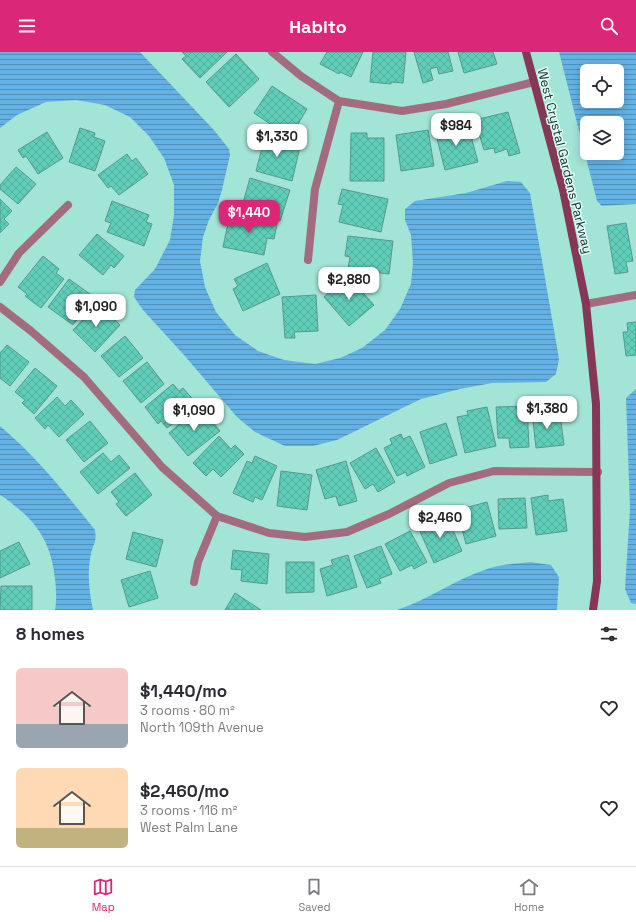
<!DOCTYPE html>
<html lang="en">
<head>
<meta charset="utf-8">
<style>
  body { margin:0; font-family:"Space Grotesk",sans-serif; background:#f7f7f7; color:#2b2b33; height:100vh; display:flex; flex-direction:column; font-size:15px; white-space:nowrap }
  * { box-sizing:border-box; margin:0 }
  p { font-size:13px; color:#7c7c81 }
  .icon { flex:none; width:22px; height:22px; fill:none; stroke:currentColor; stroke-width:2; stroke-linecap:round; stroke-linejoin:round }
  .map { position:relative; height:558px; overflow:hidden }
  .details { display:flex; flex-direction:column; background:#fff; flex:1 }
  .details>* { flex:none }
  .controls { position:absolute; left:580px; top:12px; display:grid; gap:8px }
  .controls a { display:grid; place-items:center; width:44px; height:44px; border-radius:6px; background:#fff; box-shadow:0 2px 10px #0003; font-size:20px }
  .price { position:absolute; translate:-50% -34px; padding:0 9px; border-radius:8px; background:#fff; color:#222; font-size:13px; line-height:26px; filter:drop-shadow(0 1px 2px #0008) }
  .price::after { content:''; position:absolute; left:50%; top:24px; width:12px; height:9px; margin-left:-6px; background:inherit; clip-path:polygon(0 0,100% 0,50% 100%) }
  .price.current { background:#db2777; color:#fff }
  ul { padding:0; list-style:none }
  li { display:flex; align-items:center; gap:12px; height:100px; padding:0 16px }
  li span { display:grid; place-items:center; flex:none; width:112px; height:80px; border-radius:6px; color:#555 }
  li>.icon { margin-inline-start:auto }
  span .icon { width:48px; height:48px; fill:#fffc; stroke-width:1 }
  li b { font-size:17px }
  h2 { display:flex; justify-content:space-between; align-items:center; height:48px; padding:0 16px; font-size:17px }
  header { display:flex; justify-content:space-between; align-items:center; height:52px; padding:0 16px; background:#db2777; color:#fff; font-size:18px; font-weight:800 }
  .tabs { display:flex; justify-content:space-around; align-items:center; height:56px; border-top:1px solid #e1e1e2; background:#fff; font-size:11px; color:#7c7c81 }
  .tabs a { display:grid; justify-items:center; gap:2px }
  .tabs .current { color:#db2777 }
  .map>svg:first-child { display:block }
  .water { fill:url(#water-rules); fill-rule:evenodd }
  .building { fill:url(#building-cross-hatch); stroke:#57988a }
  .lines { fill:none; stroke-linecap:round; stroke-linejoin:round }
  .street { stroke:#a36c7e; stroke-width:8 }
  .secondary { stroke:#863755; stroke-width:8 }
  .labels { text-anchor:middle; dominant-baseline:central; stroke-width:3; stroke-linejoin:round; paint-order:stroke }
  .street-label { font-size:13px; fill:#122d27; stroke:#defef6 }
</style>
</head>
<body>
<header><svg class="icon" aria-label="menu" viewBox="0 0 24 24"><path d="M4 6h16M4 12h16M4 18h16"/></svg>Habito<svg class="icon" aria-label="search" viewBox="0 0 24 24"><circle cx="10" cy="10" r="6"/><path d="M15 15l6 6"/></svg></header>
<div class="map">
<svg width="636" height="558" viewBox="0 0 636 558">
  <defs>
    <pattern id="water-rules" width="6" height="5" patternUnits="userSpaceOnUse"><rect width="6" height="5" fill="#64b2e4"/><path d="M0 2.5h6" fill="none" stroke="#5191b9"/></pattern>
    <pattern id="building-cross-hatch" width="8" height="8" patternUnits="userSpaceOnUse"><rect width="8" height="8" fill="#5fcdb8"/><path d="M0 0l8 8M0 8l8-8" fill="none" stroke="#52b09e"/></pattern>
  </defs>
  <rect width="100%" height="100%" fill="#a2e4d5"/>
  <!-- water -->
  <g class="water">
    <polygon points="0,0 140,0 213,77 229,97 230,103 222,138 218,151 209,168 203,185 200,209 205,235 216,260 235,283 258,299 284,308 315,312 340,306 362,296 385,278 400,257 411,232 413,211 411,183 405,168 405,157 415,149 466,141 507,129 521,130 530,141 544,220 559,307 556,322 546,330 492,331 460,337 421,347 337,388 313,394 285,394 255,380 237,365 184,303 143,258 134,245 135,238 155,217 170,188 174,163 174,133 164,106 149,84 130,65 105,53 76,48 46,50 17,63 0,76"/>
    <path d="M559 0H636V152L602 154 597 149ZM587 19H617V49H587ZM587 71H617V101H587Z"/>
    <polygon points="636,337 636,552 631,551 625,537 630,457 626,346"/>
    <path d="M0 374C36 404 66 442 95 478 97 492 93 491 91 502 87 521 89 539 93 558H55C57 548 56 537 55 527 52 496 40 473 15 454 10 450 6 446 0 443Z"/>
    <path d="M530 510 551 513 559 525 557 558H397C430 547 457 526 490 516 502 512 517 512 530 510Z"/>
  </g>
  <!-- building -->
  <g class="building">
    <polygon points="182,0 227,0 200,26 182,7 186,4"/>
    <polygon points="327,0 363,0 351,25 340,20 339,22 320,12"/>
    <polygon points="373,0 406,0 403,31 391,30 391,32 370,30"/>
    <polygon points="414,0 448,0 453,19 439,22 437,15 430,17 433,28 423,31"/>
    <polygon points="458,0 493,0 497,12 464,21"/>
    <polygon points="236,2 259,27 229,55 206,30"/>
    <polygon points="272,34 307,57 298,72 303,75 294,88 254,61"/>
    <polygon points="508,60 520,101 509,104 507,97 495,101 494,96 484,98 475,68"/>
    <polygon points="468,73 478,110 445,118 435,79 455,74 456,76"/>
    <polygon points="80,76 95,81 94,85 105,89 95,119 69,110"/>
    <polygon points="428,78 434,114 401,119 396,83"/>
    <polygon points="47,80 63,106 38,122 26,104 23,106 18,98"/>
    <polygon points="351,81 367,81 367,86 384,86 384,129 350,129"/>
    <polygon points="259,84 300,95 292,129 256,119 262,96 256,95"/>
    <polygon points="127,102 132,109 136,106 148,122 119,143 111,134 108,136 98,123"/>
    <polygon points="16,115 36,132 18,152 0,137 0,133"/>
    <polygon points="250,126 290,138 280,169 241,158"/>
    <polygon points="342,137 388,147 381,180 339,170 343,153 338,152"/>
    <polygon points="0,147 12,159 4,167 9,172 0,181"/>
    <polygon points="112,149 149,163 146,170 152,172 144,194 107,180 111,171 105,169"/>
    <polygon points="230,162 277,172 274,187 267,186 264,203 223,195"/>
    <polygon points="626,171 633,209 626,210 628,220 615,222 607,174"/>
    <polygon points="97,182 124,204 114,216 111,213 103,223 79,203"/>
    <polygon points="348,184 393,189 389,222 348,217 350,205 345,204"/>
    <polygon points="43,204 59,217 56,221 64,227 41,256 25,244 27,242 18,235"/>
    <polygon points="267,211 280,242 243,259 233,237 238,234 234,227"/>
    <polygon points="348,224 374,253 349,274 324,245"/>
    <polygon points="69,227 94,245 73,273 48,255"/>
    <polygon points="316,243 318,279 294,280 295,286 285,286 282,245"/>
    <polygon points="98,252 120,273 95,300 73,278"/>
    <polygon points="636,270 636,303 626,304 623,280 628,280 627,271"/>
    <polygon points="125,284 143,306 119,325 101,304"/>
    <polygon points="7,293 29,310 10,334 0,326 0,301"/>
    <polygon points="147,310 164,332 141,351 123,329"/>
    <polygon points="35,316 57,334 34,362 22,351 25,348 15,340"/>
    <polygon points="173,332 179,339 183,336 197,352 167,376 161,369 158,372 145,355"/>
    <polygon points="57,345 65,354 71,348 84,362 59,385 48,373 45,377 35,366"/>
    <polygon points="527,354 529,395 510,396 509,386 498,386 496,355"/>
    <polygon points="487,355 496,394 465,401 457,365 468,363 467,359"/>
    <polygon points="196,358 201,365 205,361 220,379 188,404 169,381"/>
    <polygon points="549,358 550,364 560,362 564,393 536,396 532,360"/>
    <polygon points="90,369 108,391 84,410 66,388"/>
    <polygon points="446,371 457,403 430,412 420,380"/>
    <polygon points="401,382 403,387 410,384 425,415 407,424 406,420 397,424 384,396 392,392 390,387"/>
    <polygon points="219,384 231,397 235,393 244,402 221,425 213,417 206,424 193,411"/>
    <polygon points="376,396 395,430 378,440 373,432 365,437 350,411"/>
    <polygon points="103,401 111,410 119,403 130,416 98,442 80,420"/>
    <polygon points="255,404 277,414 262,448 255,445 253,450 233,441 247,409 252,411"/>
    <polygon points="346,409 357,449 339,454 336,444 325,447 316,418"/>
    <polygon points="281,419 312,423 307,458 277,454"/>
    <polygon points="135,421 152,443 126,464 116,452 119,450 111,440"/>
    <polygon points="548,443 548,449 563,447 567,479 536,483 531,446"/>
    <polygon points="525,446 527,476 499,477 498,447"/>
    <polygon points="487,450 496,484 466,492 457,458"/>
    <polygon points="446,462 462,499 434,511 418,475"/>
    <polygon points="410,479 427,510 414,517 412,513 400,519 385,492"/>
    <polygon points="133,480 163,488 156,515 126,507"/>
    <polygon points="19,490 30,512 0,526 0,499"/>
    <polygon points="381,494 392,522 379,527 381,531 367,536 354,504"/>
    <polygon points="233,498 269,502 267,532 241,529 242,518 231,517"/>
    <polygon points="348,503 357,535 327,544 320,517 333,513 331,508"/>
    <polygon points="286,510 314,510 314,540 286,541"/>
    <polygon points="150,519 158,546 129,555 121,528"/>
    <polygon points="1,534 32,534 32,558 0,558"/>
    <polygon points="235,541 261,558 225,558"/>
  </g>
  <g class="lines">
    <!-- street -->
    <g class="street">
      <polyline points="272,0 301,24 339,49 402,59 446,52 534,30"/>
      <polyline points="308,208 315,137 339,49"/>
      <polyline points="0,230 19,201 68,153"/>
      <polyline points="586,252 636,243"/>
      <polyline points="0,255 31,279 84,325 162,415 217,464 269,481 305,485 347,480 389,462 449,431 494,419 598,420"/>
      <polyline points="194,530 198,510 217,464"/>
    </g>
    <!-- secondary -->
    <polyline class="secondary" points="526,0 563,138 586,252 596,352 597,529 593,558"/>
  </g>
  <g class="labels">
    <!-- street labels -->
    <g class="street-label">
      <text transform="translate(565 109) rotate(76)">West Crystal Gardens Parkway</text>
    </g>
  </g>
</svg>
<div class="controls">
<a><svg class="icon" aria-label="locate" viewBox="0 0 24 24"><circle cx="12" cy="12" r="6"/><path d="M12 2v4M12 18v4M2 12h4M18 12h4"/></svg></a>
<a><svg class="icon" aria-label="layers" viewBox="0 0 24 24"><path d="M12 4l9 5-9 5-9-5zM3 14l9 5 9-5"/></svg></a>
</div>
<b class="price" style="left:456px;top:95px">$984</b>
<b class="price" style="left:277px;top:106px">$1,330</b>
<b class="price current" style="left:249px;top:182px">$1,440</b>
<b class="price" style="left:349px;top:249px">$2,880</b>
<b class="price" style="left:96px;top:276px">$1,090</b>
<b class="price" style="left:547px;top:378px">$1,380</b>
<b class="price" style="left:194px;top:380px">$1,090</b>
<b class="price" style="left:440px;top:487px">$2,460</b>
</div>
<section class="details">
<h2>8 homes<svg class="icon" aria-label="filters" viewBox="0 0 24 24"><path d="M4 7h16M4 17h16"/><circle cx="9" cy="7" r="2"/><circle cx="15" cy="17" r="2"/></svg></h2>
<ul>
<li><span style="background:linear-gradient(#f6c9c9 70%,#9aa5b1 0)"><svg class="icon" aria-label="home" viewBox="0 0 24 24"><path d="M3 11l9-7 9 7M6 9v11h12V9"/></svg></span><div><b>$1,440/mo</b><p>3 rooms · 80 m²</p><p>North 109th Avenue</p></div><svg class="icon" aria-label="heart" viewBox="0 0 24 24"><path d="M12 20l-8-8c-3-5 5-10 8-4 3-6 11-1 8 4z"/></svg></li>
<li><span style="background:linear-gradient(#ffd9b3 75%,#c2b280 0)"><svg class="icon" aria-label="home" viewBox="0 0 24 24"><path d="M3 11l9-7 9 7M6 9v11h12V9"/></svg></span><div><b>$2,460/mo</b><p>3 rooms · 116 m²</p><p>West Palm Lane</p></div><svg class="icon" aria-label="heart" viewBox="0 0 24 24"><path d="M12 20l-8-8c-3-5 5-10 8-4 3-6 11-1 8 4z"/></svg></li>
</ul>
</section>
<nav class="tabs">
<a class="current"><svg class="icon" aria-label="map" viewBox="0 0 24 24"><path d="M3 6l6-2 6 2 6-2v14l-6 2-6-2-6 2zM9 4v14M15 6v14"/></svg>Map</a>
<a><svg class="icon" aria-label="saved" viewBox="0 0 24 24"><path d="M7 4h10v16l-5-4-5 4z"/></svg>Saved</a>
<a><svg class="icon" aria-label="home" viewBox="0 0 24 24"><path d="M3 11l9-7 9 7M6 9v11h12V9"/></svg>Home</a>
</nav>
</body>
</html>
